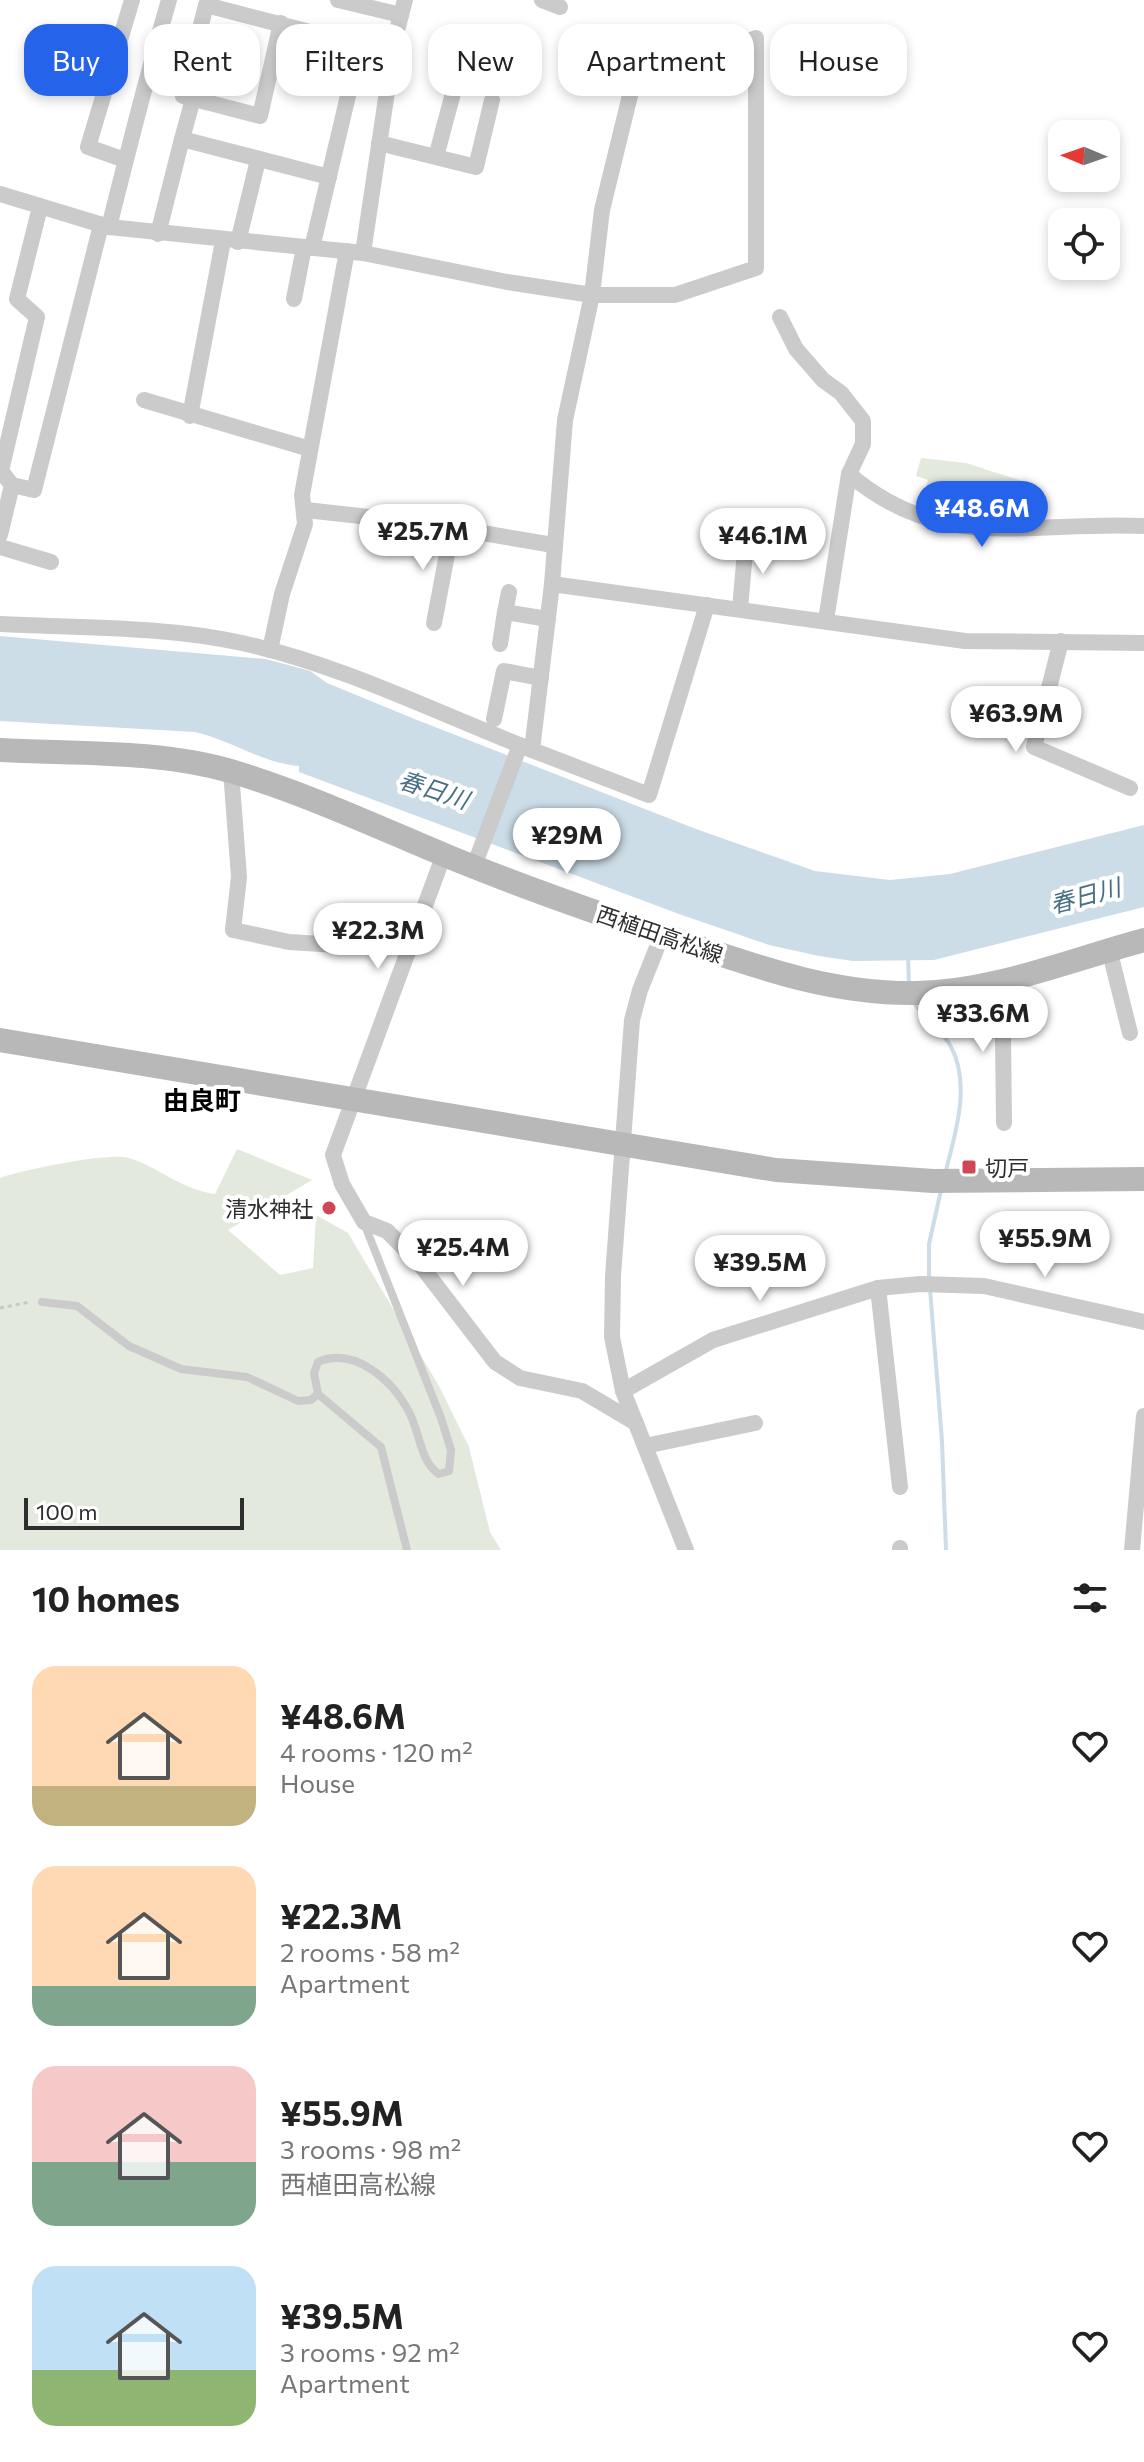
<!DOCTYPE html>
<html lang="en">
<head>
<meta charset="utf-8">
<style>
  body { margin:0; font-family:Commissioner,"Noto Sans JP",sans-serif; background:#f2f2f2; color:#222; height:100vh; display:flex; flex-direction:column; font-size:30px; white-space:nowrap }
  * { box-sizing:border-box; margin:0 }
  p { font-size:26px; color:#767676 }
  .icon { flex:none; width:44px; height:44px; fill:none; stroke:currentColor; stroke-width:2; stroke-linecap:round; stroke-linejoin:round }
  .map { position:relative; height:1550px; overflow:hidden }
  .details { display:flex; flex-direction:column; background:#fff; flex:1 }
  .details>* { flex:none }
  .hud { position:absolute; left:24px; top:24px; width:1096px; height:72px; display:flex; gap:16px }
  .needle { width:52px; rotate:272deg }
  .controls { position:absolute; left:1048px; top:120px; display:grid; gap:16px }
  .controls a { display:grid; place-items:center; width:72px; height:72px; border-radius:16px; background:#fff; box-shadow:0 4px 12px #0003; font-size:40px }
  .scale { position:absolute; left:24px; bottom:20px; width:220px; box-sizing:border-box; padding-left:8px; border:4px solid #2e2e2e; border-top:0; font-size:22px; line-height:28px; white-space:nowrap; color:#2e2e2e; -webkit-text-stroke:6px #fff; paint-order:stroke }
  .price { position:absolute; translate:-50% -68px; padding:0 18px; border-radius:28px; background:#fff; color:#222; font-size:26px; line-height:52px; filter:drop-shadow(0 2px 4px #0008) }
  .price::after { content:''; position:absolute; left:50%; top:48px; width:24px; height:18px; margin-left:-12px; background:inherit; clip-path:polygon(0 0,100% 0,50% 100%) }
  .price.current { background:#2563eb; color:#fff }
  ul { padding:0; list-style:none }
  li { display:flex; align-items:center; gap:24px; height:200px; padding:0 32px }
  li span { display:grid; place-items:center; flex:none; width:224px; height:160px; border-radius:24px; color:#555 }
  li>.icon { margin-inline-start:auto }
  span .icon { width:96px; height:96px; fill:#fffc; stroke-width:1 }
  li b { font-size:34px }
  h2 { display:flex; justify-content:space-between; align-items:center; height:96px; padding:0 32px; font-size:34px }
  .tag { padding:0 28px; border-radius:24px; background:#fff; box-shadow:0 4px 12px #0003; font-size:28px; line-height:72px }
  .tag.current { background:#2563eb; color:#fff }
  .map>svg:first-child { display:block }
  .green { fill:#e4e9de }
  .water { fill:#ccdde7 }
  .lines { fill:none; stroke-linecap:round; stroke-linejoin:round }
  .stream { stroke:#ccdde7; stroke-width:4 }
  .path { stroke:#c8c8c8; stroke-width:3; stroke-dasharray:4 4; stroke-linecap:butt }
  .service { stroke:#cbcbcb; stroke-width:8 }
  .minor { stroke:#cbcbcb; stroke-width:16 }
  .secondary { stroke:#b8b8b8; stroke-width:24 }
  .poi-dot { fill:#ce4755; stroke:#fff; stroke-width:3 }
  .labels { text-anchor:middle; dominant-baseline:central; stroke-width:8; stroke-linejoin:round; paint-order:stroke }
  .street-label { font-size:22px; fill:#2e2e2e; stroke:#fff }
  .poi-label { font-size:22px; fill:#2e2e2e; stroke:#fff; text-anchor:start }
  .water-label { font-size:24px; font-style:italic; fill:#476f85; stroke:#fff }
  .quarter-label { font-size:26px; font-weight:bold; fill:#000; stroke:#fff }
</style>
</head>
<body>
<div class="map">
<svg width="1144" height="1550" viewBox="0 0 1144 1550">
  <rect width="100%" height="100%" fill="#fff"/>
  <!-- green -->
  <g class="green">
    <polygon points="921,458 966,463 1022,481 1020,515 1016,525 936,518 921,507 928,480 916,476"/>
    <path d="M237 1149 312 1180 228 1230 280 1275 313 1268 316 1215 348 1233 439 1386 469 1447 490 1532 501 1550H0V1178C22 1170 109 1152 129 1158 161 1168 177 1188 215 1194Z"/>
  </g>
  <!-- water -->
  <path class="water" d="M0 636 266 659 310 671 327 683 417 720 696 829 815 871 890 880 950 874 1144 825V907L934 960 853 961 819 956 769 945 679 914 299 772V766C262 763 231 740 195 732L0 721Z"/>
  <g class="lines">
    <!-- stream -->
    <g class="stream">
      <polyline points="908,958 909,984"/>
      <path d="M914 1003C924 1019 941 1029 950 1045 972 1083 955 1135 945 1174"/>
      <polyline points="929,1280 929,1244 941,1190"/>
      <polyline points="930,1289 942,1441 946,1550"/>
    </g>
    <!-- path -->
    <polyline class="path" points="0,1308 30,1302"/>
    <!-- service -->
    <g class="service">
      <path d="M364 1223 441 1418 451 1450 449 1471 439 1474C420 1462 420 1432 409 1412 393 1381 355 1346 318 1362L314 1373 318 1394 381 1447 407 1550"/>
      <polyline points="42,1302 77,1306 129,1346 181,1369 247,1377 298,1401 311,1400 318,1394"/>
    </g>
    <!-- minor -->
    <g class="minor">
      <polyline points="338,0 401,15"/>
      <polyline points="542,0 560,7"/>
      <polyline points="281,23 260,116 183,96 206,5 360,45 312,248"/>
      <polyline points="193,99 182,139 329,177"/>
      <polyline points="379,143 476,167 492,100"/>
      <polyline points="436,157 469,33"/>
      <polyline points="125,160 88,147 132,0"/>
      <path d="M0 194 109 227 363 253 507 282 592 295H675L756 268V38L676 70 646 62 636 71 602 210 592 295 565 420 552 584 532 750C437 713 342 665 242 643 164 626 80 628 0 624"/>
      <path d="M109 227C128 151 147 75 169 0"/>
      <polyline points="158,234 182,139"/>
      <polyline points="238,242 258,160"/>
      <polyline points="363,253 395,38 405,0"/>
      <polyline points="294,299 304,247"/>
      <polyline points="780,317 796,349 823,380 841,393 863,421 863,444 849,474 826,620"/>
      <polyline points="144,400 310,449"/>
      <polyline points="190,416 223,241"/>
      <path d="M849 474C943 555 1034 520 1144 526"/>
      <polyline points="12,485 34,490 101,225"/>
      <polyline points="306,510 423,523 553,545"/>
      <polyline points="0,535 12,485 1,471 37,317 17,299 40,207"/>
      <polyline points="0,547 51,562"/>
      <polyline points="552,584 965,641 1144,643"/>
      <polyline points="740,609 746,540"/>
      <polyline points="505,612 509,592"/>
      <polyline points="434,623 452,528"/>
      <polyline points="1061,641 1034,747 1130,788"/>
      <polyline points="500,644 505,612 548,619"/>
      <polyline points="270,650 282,594 305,524 302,495 347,251"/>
      <polyline points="494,719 504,671 541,678"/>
      <polyline points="532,750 649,795 707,605"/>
      <polyline points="231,771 239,877 233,930 289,942 353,946"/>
      <polyline points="444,854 333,1155 342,1184 364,1222 387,1231 419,1263 495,1362 520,1378 582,1391 636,1423"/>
      <polyline points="474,866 520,745"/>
      <polyline points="662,935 640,990 632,1020 613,1276 612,1337 623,1391 686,1550"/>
      <polyline points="1109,949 1130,1033"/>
      <polyline points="996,982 1003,1035 1004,1123"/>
      <polyline points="878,1288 900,1487"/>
      <polyline points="623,1391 713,1340 878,1288 920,1284 984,1286 1144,1322"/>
      <polyline points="645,1446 755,1423"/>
      <polyline points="900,1548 900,1550"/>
      <polyline points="1132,1550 1144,1416"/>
    </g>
    <!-- secondary -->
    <g class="secondary">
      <path d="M0 750C77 754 160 750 234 772 306 794 373 825 442 854 524 888 608 917 692 945 766 970 836 994 915 993 993 992 1070 960 1144 940"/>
      <polyline points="0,1040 776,1170 933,1181 1144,1179"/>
    </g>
  </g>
  <!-- markers -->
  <g class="poi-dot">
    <rect x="961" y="1159" width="16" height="16" rx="4"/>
    <circle cx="329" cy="1208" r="8"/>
  </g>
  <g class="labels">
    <!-- street labels -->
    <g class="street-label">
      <text transform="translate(660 934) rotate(19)">西植田高松線</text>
    </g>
    <!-- poi labels -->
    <g class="poi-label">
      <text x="985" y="1167">切戸</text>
      <text x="313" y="1208" text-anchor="end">清水神社</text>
    </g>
    <!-- water labels -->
    <g class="water-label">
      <text transform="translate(434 789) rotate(18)">春日川</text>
      <text transform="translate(1085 895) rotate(-15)">春日川</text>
    </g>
    <!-- quarter labels -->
    <g class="quarter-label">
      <text x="202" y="1099">由良町</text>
    </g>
  </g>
</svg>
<div class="controls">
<a><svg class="needle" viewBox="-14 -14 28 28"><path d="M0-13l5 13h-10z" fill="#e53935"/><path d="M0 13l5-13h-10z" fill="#767676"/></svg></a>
<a><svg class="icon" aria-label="locate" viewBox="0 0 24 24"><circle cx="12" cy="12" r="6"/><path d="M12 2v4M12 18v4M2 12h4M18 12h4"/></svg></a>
</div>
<div class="scale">100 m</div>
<b class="price current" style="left:982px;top:549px">¥48.6M</b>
<b class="price" style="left:423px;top:572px">¥25.7M</b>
<b class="price" style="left:763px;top:576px">¥46.1M</b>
<b class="price" style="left:1016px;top:754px">¥63.9M</b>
<b class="price" style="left:567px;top:876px">¥29M</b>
<b class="price" style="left:378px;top:971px">¥22.3M</b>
<b class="price" style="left:983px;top:1054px">¥33.6M</b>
<b class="price" style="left:1045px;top:1279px">¥55.9M</b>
<b class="price" style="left:463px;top:1288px">¥25.4M</b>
<b class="price" style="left:760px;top:1303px">¥39.5M</b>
<div class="hud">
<a class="tag current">Buy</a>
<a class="tag">Rent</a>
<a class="tag">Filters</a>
<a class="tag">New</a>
<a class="tag">Apartment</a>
<a class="tag">House</a>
</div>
</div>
<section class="details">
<h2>10 homes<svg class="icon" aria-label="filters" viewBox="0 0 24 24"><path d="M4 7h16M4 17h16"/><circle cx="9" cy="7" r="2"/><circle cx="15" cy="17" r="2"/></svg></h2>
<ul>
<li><span style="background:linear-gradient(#ffd9b3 75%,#c2b280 0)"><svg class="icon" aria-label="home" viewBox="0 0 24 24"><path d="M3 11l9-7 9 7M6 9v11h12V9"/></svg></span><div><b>¥48.6M</b><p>4 rooms · 120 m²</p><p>House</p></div><svg class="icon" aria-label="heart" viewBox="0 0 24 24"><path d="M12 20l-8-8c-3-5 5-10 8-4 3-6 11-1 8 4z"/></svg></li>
<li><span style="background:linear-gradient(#ffd9b3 75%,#7fa58c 0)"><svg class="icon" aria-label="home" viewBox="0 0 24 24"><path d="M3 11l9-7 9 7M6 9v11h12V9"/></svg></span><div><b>¥22.3M</b><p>2 rooms · 58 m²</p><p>Apartment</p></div><svg class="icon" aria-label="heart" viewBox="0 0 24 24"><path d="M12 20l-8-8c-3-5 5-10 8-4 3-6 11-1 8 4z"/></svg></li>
<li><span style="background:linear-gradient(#f6c9c9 60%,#7fa58c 0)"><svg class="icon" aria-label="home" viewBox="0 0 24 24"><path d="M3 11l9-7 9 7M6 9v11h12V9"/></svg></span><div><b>¥55.9M</b><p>3 rooms · 98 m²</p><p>西植田高松線</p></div><svg class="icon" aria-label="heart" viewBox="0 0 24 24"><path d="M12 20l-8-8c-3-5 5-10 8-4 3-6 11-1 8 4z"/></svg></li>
<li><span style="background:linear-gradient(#bfe0f5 65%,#8fb573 0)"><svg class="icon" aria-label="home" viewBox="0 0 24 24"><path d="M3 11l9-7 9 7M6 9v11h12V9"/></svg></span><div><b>¥39.5M</b><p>3 rooms · 92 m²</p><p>Apartment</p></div><svg class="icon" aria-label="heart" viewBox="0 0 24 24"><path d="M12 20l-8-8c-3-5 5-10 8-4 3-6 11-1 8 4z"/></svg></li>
</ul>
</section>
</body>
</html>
